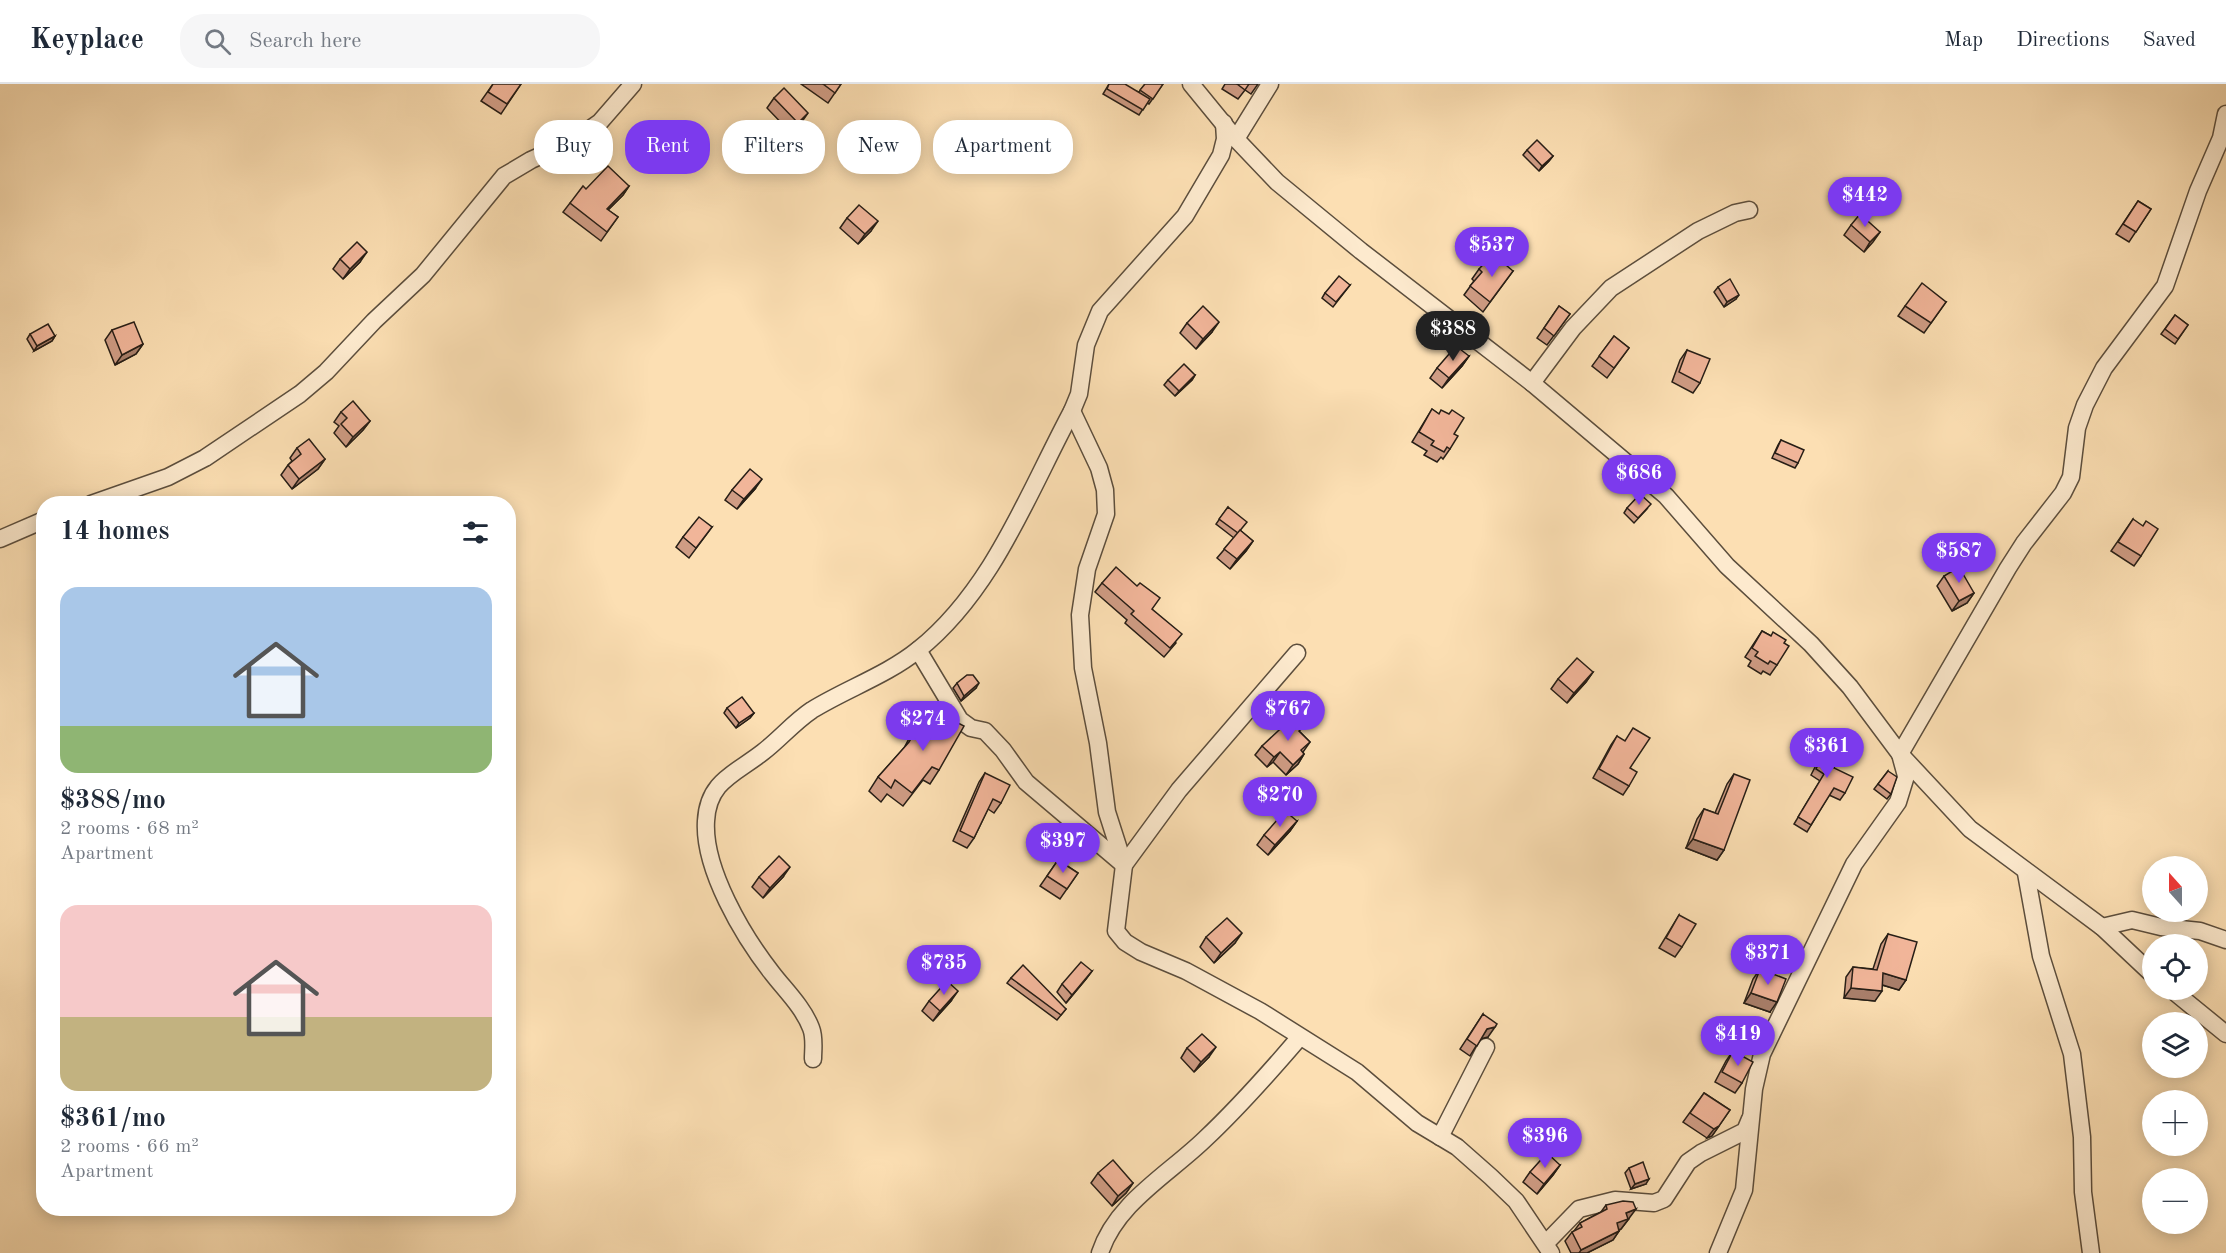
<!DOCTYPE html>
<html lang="en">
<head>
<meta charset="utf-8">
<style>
  body { margin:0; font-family:"Old Standard TT",serif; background:#f6f6f7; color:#1f2937; height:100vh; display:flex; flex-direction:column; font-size:22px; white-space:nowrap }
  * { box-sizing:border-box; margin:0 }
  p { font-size:20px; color:#747a83 }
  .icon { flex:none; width:33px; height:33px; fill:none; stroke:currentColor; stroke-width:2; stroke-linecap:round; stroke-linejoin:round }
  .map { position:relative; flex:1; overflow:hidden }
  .panel { position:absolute; left:36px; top:412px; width:480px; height:720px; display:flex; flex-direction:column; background:#fff; border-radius:24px; box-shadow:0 3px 15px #0003 }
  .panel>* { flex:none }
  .top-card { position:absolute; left:534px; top:36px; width:570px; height:54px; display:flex; gap:12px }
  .needle { width:39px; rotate:339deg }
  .fabs { position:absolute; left:2142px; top:772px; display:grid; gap:12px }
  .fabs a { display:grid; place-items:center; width:66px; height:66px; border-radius:50%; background:#fff; box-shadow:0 3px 15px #0003; font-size:30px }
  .price { position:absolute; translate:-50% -51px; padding:0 14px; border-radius:21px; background:#7c3aed; color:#fff; font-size:20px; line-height:39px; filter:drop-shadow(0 2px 3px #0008) }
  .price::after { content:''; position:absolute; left:50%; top:36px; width:18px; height:14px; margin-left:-9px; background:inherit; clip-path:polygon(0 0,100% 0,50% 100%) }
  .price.current { background:#222; color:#fff }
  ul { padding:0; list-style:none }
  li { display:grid; align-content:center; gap:12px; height:318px; padding:0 24px }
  li span { display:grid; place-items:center; height:186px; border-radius:18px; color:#555 }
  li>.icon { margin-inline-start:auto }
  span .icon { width:108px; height:108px; fill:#fffc; stroke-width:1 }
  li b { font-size:26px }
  h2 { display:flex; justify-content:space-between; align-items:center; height:72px; padding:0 24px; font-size:26px }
  .chip { padding:0 21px; border-radius:24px; background:#fff; box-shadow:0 3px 15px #0003; font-size:21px; line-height:54px }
  .chip.current { background:#7c3aed; color:#fff }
  header { display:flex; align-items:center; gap:36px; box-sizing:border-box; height:84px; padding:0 30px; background:#fff; border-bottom:2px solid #e0e1e3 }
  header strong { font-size:28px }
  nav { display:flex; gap:33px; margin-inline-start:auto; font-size:21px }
  .search { width:420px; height:54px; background:#f6f6f7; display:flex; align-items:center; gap:15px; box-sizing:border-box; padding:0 21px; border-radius:24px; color:#747a83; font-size:22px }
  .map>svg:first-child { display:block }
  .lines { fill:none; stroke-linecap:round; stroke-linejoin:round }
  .street-casing { stroke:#5c4e3d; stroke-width:19 }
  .street { stroke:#fdeace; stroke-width:16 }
  .wall { fill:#cf9c84; stroke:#271e16; stroke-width:1.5 }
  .shaded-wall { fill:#a97f6b; stroke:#271e16; stroke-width:1.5 }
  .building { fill:#f1b599; stroke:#271e16; stroke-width:1.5 }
</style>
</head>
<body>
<header>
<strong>Keyplace</strong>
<div class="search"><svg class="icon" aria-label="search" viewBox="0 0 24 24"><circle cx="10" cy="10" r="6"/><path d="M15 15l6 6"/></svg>Search here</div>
<nav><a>Map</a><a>Directions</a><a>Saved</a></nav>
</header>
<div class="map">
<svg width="2226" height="1169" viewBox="0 0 2226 1169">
  <rect width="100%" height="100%" fill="#fcdfb3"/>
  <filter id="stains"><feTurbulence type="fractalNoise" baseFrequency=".00333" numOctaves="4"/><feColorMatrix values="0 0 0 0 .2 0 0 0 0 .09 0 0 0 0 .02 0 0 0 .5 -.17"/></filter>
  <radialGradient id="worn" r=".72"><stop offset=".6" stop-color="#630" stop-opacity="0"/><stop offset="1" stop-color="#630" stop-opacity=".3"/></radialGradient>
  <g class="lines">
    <defs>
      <g id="street">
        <polyline points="1191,0 1236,55 1277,98 1361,167 1532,299 1666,412 1727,482 1811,560 1850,603 1900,670 1970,745 2102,843 2152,890"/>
        <polyline points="1236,55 1270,0"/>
        <polyline points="1532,299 1573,244 1611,204 1698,147 1735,129 1749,126"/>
        <polyline points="1072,327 1099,384 1105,406 1106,430 1087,485 1080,531 1083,584 1098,659 1107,728 1124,781 1116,847 1125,858 1141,868 1186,887 1260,927 1357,988 1417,1039 1457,1063 1491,1093 1516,1117 1551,1169"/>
        <polyline points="91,420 168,393 205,374 300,310 326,288 374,237 423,191 504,92 531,76 573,57 600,38 633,0"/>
        <polyline points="0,455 44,436"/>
        <polyline points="918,566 960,636 971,644 985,647 1003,666 1026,698 1124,781 1179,706 1297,569"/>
        <polyline points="2026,789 2041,872 2072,970 2082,1053 2083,1108 2091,1169"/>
        <polyline points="2102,843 2132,836 2161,843 2200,847 2226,856"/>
        <polyline points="2172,906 2226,950"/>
        <path d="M813 975C813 965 815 954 811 944 803 923 785 906 772 889 743 852 703 785 706 737 708 697 735 690 763 668 780 655 794 638 812 626 846 605 887 591 918 566 993 506 1028 409 1072 327L1079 310 1086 261 1100 227 1185 132 1221 71 1225 55 1224 39"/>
        <polyline points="1440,1053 1486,963"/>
        <polyline points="1546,1159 1579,1125 1615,1116 1654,1119 1664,1115 1688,1078 1701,1069 1745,1047 1750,1035"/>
        <path d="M1100 1169C1116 1119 1169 1090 1205 1055 1239 1023 1269 989 1299 954"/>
        <polyline points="1718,1169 1744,1106 1754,1005 1762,970 1854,780 1898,718 1906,692 1900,670 2008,484 2024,459 2063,409 2071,393 2077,344 2085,321 2104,284 2165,202 2198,107 2221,54 2226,30"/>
      </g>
    </defs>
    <!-- street casing -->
    <use href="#street" class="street-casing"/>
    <!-- street -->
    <use href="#street" class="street"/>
  </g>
  <!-- wall -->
  <g class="wall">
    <polygon points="493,0 521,0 501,30 481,17"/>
    <polygon points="801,0 841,0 828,19"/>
    <polygon points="1109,0 1139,8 1145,0 1163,0 1149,20 1147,19 1139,31 1103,10"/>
    <polygon points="1225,0 1258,0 1251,10 1245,6 1238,15 1222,5"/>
    <polygon points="774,14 801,39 791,49 767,24"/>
    <polygon points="1527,66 1553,72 1549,77 1539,87 1523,71"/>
    <polygon points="629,102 623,111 608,126 618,133 601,157 563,128 570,119 586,105"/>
    <polygon points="2138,117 2151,125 2129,158 2116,150"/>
    <polygon points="847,134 871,147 858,160 840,144"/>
    <polygon points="1851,141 1880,148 1864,168 1844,151"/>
    <polygon points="340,175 360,178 343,195 333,185"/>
    <polygon points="1479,185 1513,187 1483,228 1464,211 1474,197 1472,195"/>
    <polygon points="1350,201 1333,223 1322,214 1325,209"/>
    <polygon points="1718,203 1736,215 1724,223 1714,208"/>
    <polygon points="1946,218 1924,249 1898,232 1905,222"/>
    <polygon points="1559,222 1570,230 1547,261 1537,254"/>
    <polygon points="2175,231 2188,241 2175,260 2161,250"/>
    <polygon points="1187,239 1212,248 1196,265 1180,249"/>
    <polygon points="112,246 143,260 136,270 115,281 105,256"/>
    <polygon points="30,250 55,252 52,257 34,267 27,255"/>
    <polygon points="1614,252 1629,264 1607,294 1592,282"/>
    <polygon points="1687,266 1700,299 1693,309 1672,298 1680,276"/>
    <polygon points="1469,272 1462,282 1442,304 1430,294 1437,284"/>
    <polygon points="1195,291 1192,296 1175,312 1164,301 1168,296"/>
    <polygon points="1432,325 1439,330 1454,350 1450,365 1443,375 1441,373 1437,378 1424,371 1427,367 1412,358"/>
    <polygon points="341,328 370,337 363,346 346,363 334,349 339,342 334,338"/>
    <polygon points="1781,356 1798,379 1795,384 1772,374 1778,361"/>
    <polygon points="297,364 325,375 318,385 292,405 281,391 288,381 292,377 290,374"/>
    <polygon points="755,405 737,425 725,416 732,406"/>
    <polygon points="1228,423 1241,447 1253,457 1246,467 1230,485 1217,474 1234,454 1216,440"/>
    <polygon points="1627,424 1647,425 1634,439 1624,429"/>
    <polygon points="2133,435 2141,472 2134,482 2111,467"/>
    <polygon points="712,443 689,474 676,463 683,453"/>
    <polygon points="1944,492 1974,509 1967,519 1952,527 1937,502"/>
    <polygon points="1102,499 1152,525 1176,559 1164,573 1125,539 1127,536 1095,508"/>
    <polygon points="1762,547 1784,559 1777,581 1770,591 1763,587 1761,590 1748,582 1751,577 1745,573"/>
    <polygon points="1593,588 1586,598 1567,619 1551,605 1558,595"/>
    <polygon points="957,599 976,604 961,617 953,604"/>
    <polygon points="727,624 754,629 750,634 736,644 724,629"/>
    <polygon points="933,626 939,686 930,700 923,696 903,722 887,710 881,718 869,707 878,693 904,664 912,649 922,635 925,637"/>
    <polygon points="1835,647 1834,684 1845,709 1840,716 1829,711 1807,748 1794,740 1820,697 1811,691 1830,654"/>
    <polygon points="1300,648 1310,658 1303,668 1304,670 1298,680 1286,691 1273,678 1267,683 1255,671 1262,662"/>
    <polygon points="1617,652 1630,684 1629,702 1623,711 1593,694 1611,661"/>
    <polygon points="1888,687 1891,710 1887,715 1874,705"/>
    <polygon points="985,689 1001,719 994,729 988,725 974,754 967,764 953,757 979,698"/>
    <polygon points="1734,690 1724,766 1717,776 1686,764 1697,735 1704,725 1715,729 1727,700"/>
    <polygon points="1297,737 1290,747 1268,771 1257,761 1264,751"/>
    <polygon points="1058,776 1078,789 1060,815 1040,802"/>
    <polygon points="759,793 783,793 763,814 752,803"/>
    <polygon points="1679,831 1682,863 1675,873 1659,864"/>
    <polygon points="1888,850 1906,896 1899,906 1882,901 1875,917 1844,914 1846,893 1853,883 1873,885 1881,860"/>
    <polygon points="1206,853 1235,859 1214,879 1200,863"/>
    <polygon points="1760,885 1770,928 1744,919 1753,895"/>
    <polygon points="1092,887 1086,895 1066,919 1057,908 1062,900"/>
    <polygon points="1011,894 1066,925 1057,936 1007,899"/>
    <polygon points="929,917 951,917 933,937 922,927"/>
    <polygon points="1483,930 1488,953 1481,954 1470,972 1460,965"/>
    <polygon points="1187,964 1209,973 1194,988 1181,974"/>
    <polygon points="1733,967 1742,999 1735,1009 1715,998 1726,977"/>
    <polygon points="1704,1009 1730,1026 1712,1052 1707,1054 1683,1038"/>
    <polygon points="1560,1081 1553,1091 1537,1110 1523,1098 1530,1088"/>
    <polygon points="1629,1084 1646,1100 1631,1105 1625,1089"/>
    <polygon points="1098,1089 1133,1099 1126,1109 1112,1122 1091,1099"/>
    <polygon points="1606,1121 1629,1135 1628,1136 1621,1145 1619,1146 1619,1147 1613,1156 1587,1169 1571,1169 1565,1157 1572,1148 1574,1147 1580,1139 1601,1128"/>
  </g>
  <!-- shaded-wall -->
  <g class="shaded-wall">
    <polygon points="808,29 801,39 791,49 798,39"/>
    <polygon points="1553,72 1549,77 1539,87 1542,82"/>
    <polygon points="629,102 623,111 601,133 607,125"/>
    <polygon points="878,137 871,147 858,160 865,150"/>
    <polygon points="1880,148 1873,158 1864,168 1870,158"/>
    <polygon points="367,168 360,178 343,195 350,185"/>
    <polygon points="1739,211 1736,215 1724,223 1727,218"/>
    <polygon points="1219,238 1212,248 1196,265 1203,255"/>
    <polygon points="55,252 52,257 34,267 37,262"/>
    <polygon points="143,260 136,270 115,281 122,271"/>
    <polygon points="1469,272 1462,282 1442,304 1449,294"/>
    <polygon points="1195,291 1192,296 1175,312 1179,307"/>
    <polygon points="370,337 363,346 346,363 353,353"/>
    <polygon points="325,375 318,385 292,405 299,395"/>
    <polygon points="762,395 755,405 737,425 744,415"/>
    <polygon points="1253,457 1246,467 1230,485 1237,475"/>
    <polygon points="1974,509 1967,519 1952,527 1959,517"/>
    <polygon points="1593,588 1586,598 1567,619 1574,609"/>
    <polygon points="979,599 976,604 961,617 964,612"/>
    <polygon points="754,629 750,634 736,644 739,639"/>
    <polygon points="1280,668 1273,678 1267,683 1274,673"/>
    <polygon points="1304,670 1298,680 1286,691 1293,681"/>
    <polygon points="1297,737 1290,747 1268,771 1275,761"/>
    <polygon points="1693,755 1724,766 1717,776 1686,764"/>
    <polygon points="790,783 783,793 763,814 770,804"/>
    <polygon points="1242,849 1235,859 1214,879 1221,869"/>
    <polygon points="1092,887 1086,895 1066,919 1072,911"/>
    <polygon points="1883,889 1906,896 1899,906 1876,899"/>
    <polygon points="1851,904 1882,907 1875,917 1844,914"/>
    <polygon points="958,907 951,917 933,937 940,927"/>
    <polygon points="1751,909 1777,918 1770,928 1744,919"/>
    <polygon points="1495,943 1488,953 1480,955 1487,945"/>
    <polygon points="1216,963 1209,973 1194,988 1201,978"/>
    <polygon points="1719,1042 1712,1052 1707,1054 1714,1045"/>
    <polygon points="1560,1081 1553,1091 1537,1110 1544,1100"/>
    <polygon points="1649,1095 1646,1100 1631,1105 1635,1100"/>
    <polygon points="1133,1099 1126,1109 1112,1122 1118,1112"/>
    <polygon points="1636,1125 1621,1145 1610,1149 1617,1139 1626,1129"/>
    <polygon points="1619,1147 1613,1156 1587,1169 1579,1169 1581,1166"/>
  </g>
  <!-- building -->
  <g class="building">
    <polygon points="493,0 521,0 507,20 488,8"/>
    <polygon points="823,0 841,0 835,9"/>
    <polygon points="1109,0 1125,0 1150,15 1143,26 1107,5"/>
    <polygon points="1145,0 1163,0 1153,15 1140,6"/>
    <polygon points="1237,0 1249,0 1245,6"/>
    <polygon points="784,4 808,29 798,39 774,14"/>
    <polygon points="1537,56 1553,72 1542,82 1527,66"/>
    <polygon points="608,82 629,102 607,125 618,133 607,148 570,119 583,102 586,105"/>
    <polygon points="2138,117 2151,125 2136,148 2123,140"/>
    <polygon points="859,121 878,137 865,150 847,134"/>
    <polygon points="1860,130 1880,148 1870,158 1851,141"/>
    <polygon points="357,158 367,168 350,185 340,175"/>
    <polygon points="1493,170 1513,187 1490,218 1470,202 1482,188 1479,185"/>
    <polygon points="1339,192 1350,201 1336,218 1325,209"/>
    <polygon points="1730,195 1739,211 1727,218 1718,203"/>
    <polygon points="1922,199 1946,218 1931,239 1905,222"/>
    <polygon points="1203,222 1219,238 1203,255 1187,239"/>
    <polygon points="1559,222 1570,230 1554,252 1544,244"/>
    <polygon points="2175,231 2188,241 2178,255 2165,245"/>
    <polygon points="134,238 143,260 122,271 112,246"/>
    <polygon points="48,240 55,252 37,262 30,250"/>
    <polygon points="1614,252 1629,264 1614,284 1599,272"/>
    <polygon points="1456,262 1469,272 1449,294 1437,284"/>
    <polygon points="1687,266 1710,275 1700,299 1679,288"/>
    <polygon points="1184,280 1195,291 1179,307 1168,296"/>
    <polygon points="353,317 370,337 353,353 341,340 347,334 341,328"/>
    <polygon points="1432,325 1439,330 1441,326 1449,330 1452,326 1464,334 1454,350 1458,352 1450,365 1447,363 1444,368 1431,361 1434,357 1419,348"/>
    <polygon points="309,355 325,375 299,395 288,381 301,370 297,364"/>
    <polygon points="1781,356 1804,366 1798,379 1775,369"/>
    <polygon points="750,385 762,395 744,415 732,406"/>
    <polygon points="1640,410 1651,420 1638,434 1627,424"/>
    <polygon points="1228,423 1247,438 1238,449 1219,435"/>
    <polygon points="699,433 712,443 696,464 683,453"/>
    <polygon points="2133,435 2143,442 2146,437 2158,445 2141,472 2118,458"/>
    <polygon points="1240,446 1253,457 1237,475 1224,465"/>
    <polygon points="1116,483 1137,502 1140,499 1160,514 1152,525 1182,550 1170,564 1131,530 1134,527 1102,499"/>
    <polygon points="1959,483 1974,509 1959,517 1944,492"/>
    <polygon points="1762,547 1771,552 1773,548 1786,556 1784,559 1789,562 1777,581 1770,577 1768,580 1755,572 1758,568 1752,564"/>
    <polygon points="1577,574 1593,588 1574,609 1558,595"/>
    <polygon points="967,591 973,591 979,599 964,612 957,599"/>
    <polygon points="742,613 754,629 739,639 727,624"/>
    <polygon points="933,626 964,642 939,686 932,683 912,709 895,696 891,704 878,693 909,658 922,635 926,638"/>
    <polygon points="1293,633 1303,644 1299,647 1310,658 1301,666 1304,670 1293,681 1280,668 1274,673 1262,662"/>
    <polygon points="1633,644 1650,654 1630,684 1637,688 1629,702 1599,685 1617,652 1625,657"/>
    <polygon points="1835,647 1848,652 1834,684 1853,693 1845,709 1834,704 1811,741 1798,733 1824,690 1816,685"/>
    <polygon points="1888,687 1897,693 1891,710 1878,700"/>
    <polygon points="985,689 1010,701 1001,719 993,715 974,754 960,747"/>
    <polygon points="1734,690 1750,696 1724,766 1693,755 1704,725 1718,730"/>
    <polygon points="1285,727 1297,737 1275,761 1264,751"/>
    <polygon points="779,772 790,783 770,804 759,793"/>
    <polygon points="1058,776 1078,789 1067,805 1047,792"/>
    <polygon points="1679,831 1696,840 1682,863 1666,854"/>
    <polygon points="1227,834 1242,849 1221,869 1206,853"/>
    <polygon points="1888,850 1917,858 1906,896 1883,889 1882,907 1851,904 1853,883 1877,886"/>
    <polygon points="1081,878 1092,887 1072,911 1062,900"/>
    <polygon points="1023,881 1066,925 1061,931 1011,894"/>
    <polygon points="1760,885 1786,895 1777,918 1751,909"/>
    <polygon points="947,897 958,907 940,927 929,917"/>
    <polygon points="1483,930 1497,940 1495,943 1487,945 1477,962 1467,955"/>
    <polygon points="1202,950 1216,963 1201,978 1187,964"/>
    <polygon points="1733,967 1753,978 1742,999 1722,988"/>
    <polygon points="1704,1009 1730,1026 1719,1042 1714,1045 1690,1029"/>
    <polygon points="1547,1069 1560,1081 1544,1100 1530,1088"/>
    <polygon points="1113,1076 1133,1099 1118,1112 1098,1089"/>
    <polygon points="1643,1078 1649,1095 1635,1100 1629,1084"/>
    <polygon points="1623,1117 1633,1118 1636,1125 1626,1129 1628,1135 1617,1139 1619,1147 1581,1166 1572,1148 1582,1143 1580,1139 1607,1125 1606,1121"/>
  </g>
  <rect width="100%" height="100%" filter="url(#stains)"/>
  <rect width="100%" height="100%" fill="url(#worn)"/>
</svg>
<div class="fabs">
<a><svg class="needle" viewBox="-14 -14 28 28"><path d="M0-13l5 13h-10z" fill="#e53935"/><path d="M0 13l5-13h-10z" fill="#747a83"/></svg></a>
<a><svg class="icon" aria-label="locate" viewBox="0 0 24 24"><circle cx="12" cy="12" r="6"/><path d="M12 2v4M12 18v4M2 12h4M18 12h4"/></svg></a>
<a><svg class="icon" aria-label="layers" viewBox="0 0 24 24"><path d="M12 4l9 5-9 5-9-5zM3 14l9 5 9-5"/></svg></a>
<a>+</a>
<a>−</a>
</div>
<b class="price" style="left:1865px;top:144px">$442</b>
<b class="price" style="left:1492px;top:194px">$537</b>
<b class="price current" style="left:1453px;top:278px">$388</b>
<b class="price" style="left:1639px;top:422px">$686</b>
<b class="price" style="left:1959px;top:500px">$587</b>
<b class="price" style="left:1288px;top:658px">$767</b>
<b class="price" style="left:923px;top:668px">$274</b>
<b class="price" style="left:1827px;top:695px">$361</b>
<b class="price" style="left:1280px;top:744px">$270</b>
<b class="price" style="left:1063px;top:790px">$397</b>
<b class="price" style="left:1768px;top:902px">$371</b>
<b class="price" style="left:944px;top:912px">$735</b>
<b class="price" style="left:1738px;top:983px">$419</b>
<b class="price" style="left:1545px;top:1085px">$396</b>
<div class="top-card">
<a class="chip">Buy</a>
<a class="chip current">Rent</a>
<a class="chip">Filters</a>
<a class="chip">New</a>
<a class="chip">Apartment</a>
</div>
<section class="panel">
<h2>14 homes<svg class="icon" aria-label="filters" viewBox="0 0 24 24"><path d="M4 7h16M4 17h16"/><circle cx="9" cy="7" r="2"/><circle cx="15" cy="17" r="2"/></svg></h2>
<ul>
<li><span style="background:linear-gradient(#a9c7e8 75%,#8fb573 0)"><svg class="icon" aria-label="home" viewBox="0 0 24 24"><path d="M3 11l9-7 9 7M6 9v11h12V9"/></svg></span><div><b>$388/mo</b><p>2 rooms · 68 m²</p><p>Apartment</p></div></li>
<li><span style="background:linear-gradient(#f6c9c9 60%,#c2b280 0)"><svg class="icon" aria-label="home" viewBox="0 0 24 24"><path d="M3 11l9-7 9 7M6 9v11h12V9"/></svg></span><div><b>$361/mo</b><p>2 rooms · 66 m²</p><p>Apartment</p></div></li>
</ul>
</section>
</div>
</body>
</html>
